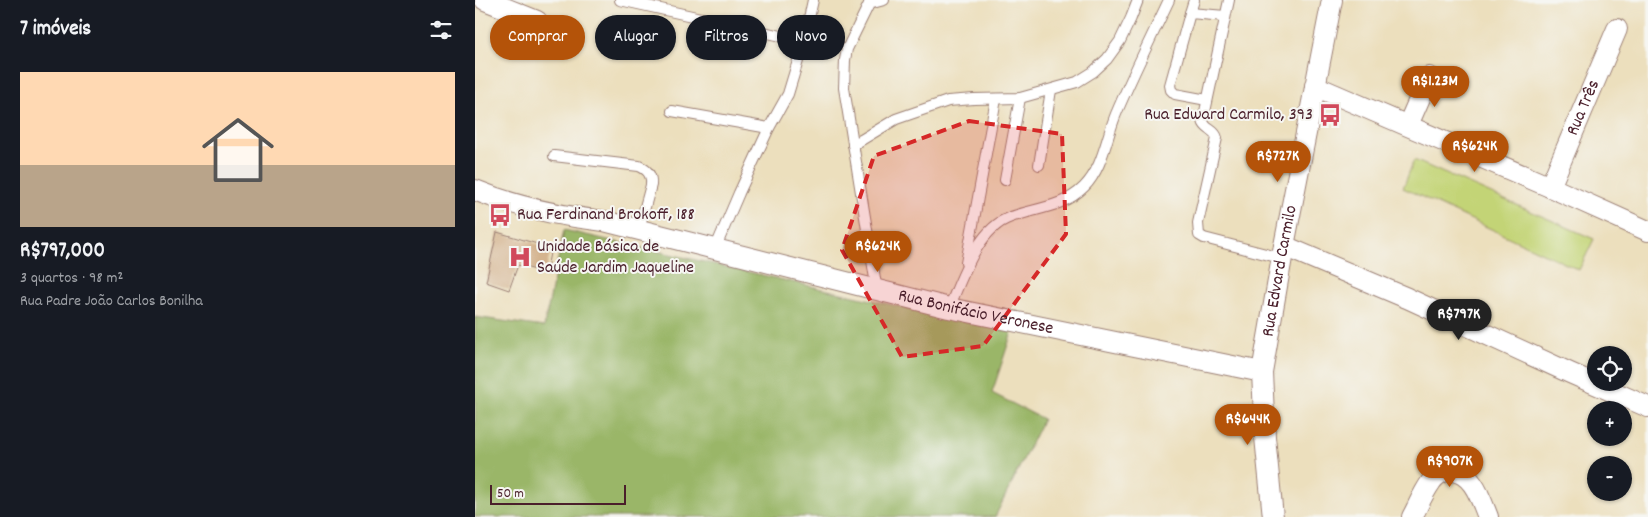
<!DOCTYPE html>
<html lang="pt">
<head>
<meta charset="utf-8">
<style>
  body { margin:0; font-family:Dekko,sans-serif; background:#20242c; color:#f1f3f6; height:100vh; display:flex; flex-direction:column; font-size:19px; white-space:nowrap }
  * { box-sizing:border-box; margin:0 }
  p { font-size:16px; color:#9ea1a6 }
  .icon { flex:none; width:28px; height:28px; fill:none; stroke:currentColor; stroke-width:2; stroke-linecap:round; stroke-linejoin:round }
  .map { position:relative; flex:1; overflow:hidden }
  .side { display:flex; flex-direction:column; background:#171b24; width:475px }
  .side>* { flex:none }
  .guide { position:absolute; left:15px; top:15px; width:475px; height:45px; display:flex; gap:10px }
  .fabs { position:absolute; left:1112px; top:346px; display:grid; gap:10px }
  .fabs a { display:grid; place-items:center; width:45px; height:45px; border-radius:50%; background:#171b24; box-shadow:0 1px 4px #0004; font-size:25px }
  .scale { position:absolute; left:15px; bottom:12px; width:136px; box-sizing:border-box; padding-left:5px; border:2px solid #4a1f2b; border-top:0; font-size:14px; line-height:18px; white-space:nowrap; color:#4a1f2b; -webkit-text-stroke:4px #f6f6f2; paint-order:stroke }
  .price { position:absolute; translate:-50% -42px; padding:0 11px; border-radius:18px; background:#b45309; color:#fff; font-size:16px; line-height:32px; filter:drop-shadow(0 1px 2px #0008) }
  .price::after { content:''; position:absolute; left:50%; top:30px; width:15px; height:11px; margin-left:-8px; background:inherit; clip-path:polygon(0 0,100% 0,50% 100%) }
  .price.current { background:#222; color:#fff }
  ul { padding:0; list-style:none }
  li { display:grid; align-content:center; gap:10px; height:265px; padding:0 20px }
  li span { display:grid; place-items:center; height:155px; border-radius:0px; color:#555 }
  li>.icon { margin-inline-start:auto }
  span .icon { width:90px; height:90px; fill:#fffc; stroke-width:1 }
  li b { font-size:21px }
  h2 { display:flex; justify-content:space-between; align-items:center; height:60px; padding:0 20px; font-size:21px }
  .chip { padding:0 18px; border-radius:22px; background:#171b24; box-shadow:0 1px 4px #0004; font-size:18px; line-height:45px }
  .chip.current { background:#b45309; color:#fff }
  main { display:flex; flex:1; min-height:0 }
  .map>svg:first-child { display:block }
  .green { fill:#c3d476; stroke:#867a50 }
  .forest { fill:#9ab667; stroke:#726a49 }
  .building { fill:#d4b48f }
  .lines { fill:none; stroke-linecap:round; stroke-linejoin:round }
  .service-casing { stroke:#9b7f74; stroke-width:12 }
  .minor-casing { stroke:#9b7f74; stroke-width:22 }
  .service { stroke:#fff; stroke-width:10 }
  .minor { stroke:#fff; stroke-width:20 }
  .marked { fill:#d62828; fill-opacity:0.2; stroke:#d62828; stroke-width:4; stroke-dasharray:10 6; stroke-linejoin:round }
  .labels { text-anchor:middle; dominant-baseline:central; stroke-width:4; stroke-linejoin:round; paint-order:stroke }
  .street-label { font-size:18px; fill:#4a1f2b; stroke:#f6f6f2 }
  .poi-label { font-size:18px; fill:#4a1f2b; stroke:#f6f6f2; text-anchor:start }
</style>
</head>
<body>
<main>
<section class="side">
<h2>7 imóveis<svg class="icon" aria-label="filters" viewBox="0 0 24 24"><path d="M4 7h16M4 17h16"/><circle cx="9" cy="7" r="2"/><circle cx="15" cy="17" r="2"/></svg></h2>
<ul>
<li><span style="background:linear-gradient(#ffd9b3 60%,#b9a48a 0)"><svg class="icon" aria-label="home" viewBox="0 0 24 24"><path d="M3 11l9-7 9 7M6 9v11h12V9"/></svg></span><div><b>R$797,000</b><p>3 quartos · 98 m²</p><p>Rua Padre João Carlos Bonilha</p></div></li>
</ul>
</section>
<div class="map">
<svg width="1173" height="517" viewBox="0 0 1173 517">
  <rect width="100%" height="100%" fill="#f6f6f2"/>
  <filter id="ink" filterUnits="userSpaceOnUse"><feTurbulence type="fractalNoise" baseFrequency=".02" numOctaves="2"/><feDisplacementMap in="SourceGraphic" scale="10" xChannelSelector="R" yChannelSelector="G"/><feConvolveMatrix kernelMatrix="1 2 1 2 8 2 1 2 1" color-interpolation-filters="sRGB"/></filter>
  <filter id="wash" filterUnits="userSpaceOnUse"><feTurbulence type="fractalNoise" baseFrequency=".0096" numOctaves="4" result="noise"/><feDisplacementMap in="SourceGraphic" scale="20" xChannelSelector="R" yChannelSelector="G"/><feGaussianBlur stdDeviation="1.12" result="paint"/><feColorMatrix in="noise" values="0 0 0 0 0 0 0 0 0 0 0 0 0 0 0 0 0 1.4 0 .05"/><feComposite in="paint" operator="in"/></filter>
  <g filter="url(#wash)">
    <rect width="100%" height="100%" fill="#ecdfbd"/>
    <!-- green -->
    <polygon class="green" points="939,160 1119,239 1104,270 928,188"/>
    <!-- forest -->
    <polygon class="forest" points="89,230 537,332 517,393 568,419 520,517 0,517 0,317 69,327"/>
    <g id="blocks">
      <!-- building -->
      <polygon class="building" points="22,232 76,248 71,273 43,265 34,290 11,282"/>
    </g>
  </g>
  <g filter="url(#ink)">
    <use href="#blocks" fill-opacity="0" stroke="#9b7f74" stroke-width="1"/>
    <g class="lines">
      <defs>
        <g id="service">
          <polyline points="145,0 329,41"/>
          <polyline points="396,0 372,49 370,60 369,88 402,291"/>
          <path d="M754 0 728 121C730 130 740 129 742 138L723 223 724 235 729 238 806 258"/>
          <polyline points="394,4 409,0"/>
          <polyline points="715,13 719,0"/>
          <polyline points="732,100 700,94 696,90 695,85 715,13 750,16"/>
          <polyline points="197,111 294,128"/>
          <polyline points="378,145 421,119 473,101 499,99 545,98 602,82 618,72 632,59 645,41 656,18 663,0"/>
          <path d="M79 156 164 166C173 170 177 175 176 185L164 229"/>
          <polyline points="564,165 576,90"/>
          <polyline points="530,180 545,98"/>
          <polyline points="240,249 264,193 294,128 313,94 329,41 338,0"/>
          <polyline points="491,263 521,99"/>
          <path d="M474 308C487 278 503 228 536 217 562 208 589 207 609 187 628 168 631 138 641 114 657 76 676 38 694 0"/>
        </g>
        <g id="minor">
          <polyline points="10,0 62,21"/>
          <polyline points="840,86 1075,187 1173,231"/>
          <polyline points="933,125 954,77"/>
          <path id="s1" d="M1075 187 1142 29"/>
          <path id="s2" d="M0 190C41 207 86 216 129 221L474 308 787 372"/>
          <polyline points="809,246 932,298 1095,373 1173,407"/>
          <path id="s3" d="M798 517 790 437 787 372 809 246 857 0"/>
          <path d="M937 517C943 506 948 493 956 482 960 476 968 470 975 471 998 471 1006 500 1013 517"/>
        </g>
      </defs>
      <!-- service casing -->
      <use href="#service" class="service-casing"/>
      <!-- minor casing -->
      <use href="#minor" class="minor-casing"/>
      <!-- service -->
      <use href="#service" class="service"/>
      <!-- minor -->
      <use href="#minor" class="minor"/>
    </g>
  </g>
  <!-- marked area -->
  <path class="marked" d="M494 121 587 134 591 234 508 346 427 357 367 250 399 156Z"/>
  <!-- icons -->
  <defs>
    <symbol id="bus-bare" viewBox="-9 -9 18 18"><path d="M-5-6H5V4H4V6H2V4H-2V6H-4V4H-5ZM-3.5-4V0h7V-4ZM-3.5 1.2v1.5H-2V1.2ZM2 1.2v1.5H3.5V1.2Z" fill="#d1495b" stroke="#f6f6f2" stroke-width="2.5" paint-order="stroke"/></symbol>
    <symbol id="hospital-bare" viewBox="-9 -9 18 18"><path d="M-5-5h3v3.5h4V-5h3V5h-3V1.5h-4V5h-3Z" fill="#d1495b" stroke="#f6f6f2" stroke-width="2.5" paint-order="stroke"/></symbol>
  </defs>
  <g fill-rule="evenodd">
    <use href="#bus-bare" x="839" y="99" width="32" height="32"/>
    <use href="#bus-bare" x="9" y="199" width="32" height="32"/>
    <use href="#hospital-bare" x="29" y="241" width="32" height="32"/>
  </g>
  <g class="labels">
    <!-- street labels -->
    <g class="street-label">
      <text stroke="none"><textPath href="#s1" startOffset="86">Rua Três</textPath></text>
      <text stroke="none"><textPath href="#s3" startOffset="248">Rua Edvard Carmilo</textPath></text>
      <text stroke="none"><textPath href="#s2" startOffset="516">Rua Bonifácio Veronese</textPath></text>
    </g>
    <!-- poi labels -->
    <g class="poi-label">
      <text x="838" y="115" text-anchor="end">Rua Edward Carmilo, 393</text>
      <text x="42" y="215">Rua Ferdinand Brokoff, 188</text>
      <text x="62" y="247">Unidade Básica de<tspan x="62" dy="21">Saúde Jardim Jaqueline</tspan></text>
    </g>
  </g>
</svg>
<div class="fabs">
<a><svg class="icon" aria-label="locate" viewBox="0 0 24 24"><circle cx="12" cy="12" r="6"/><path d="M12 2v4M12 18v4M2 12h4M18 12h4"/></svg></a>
<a>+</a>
<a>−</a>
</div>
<div class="scale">50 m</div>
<b class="price" style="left:960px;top:108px">R$1.23M</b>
<b class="price" style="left:1000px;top:173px">R$624K</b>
<b class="price" style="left:803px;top:183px">R$727K</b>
<b class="price" style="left:403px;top:273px">R$624K</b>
<b class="price current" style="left:984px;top:341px">R$797K</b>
<b class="price" style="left:773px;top:446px">R$644K</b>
<b class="price" style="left:975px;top:488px">R$907K</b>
<div class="guide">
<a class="chip current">Comprar</a>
<a class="chip">Alugar</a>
<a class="chip">Filtros</a>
<a class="chip">Novo</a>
</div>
</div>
</main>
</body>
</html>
